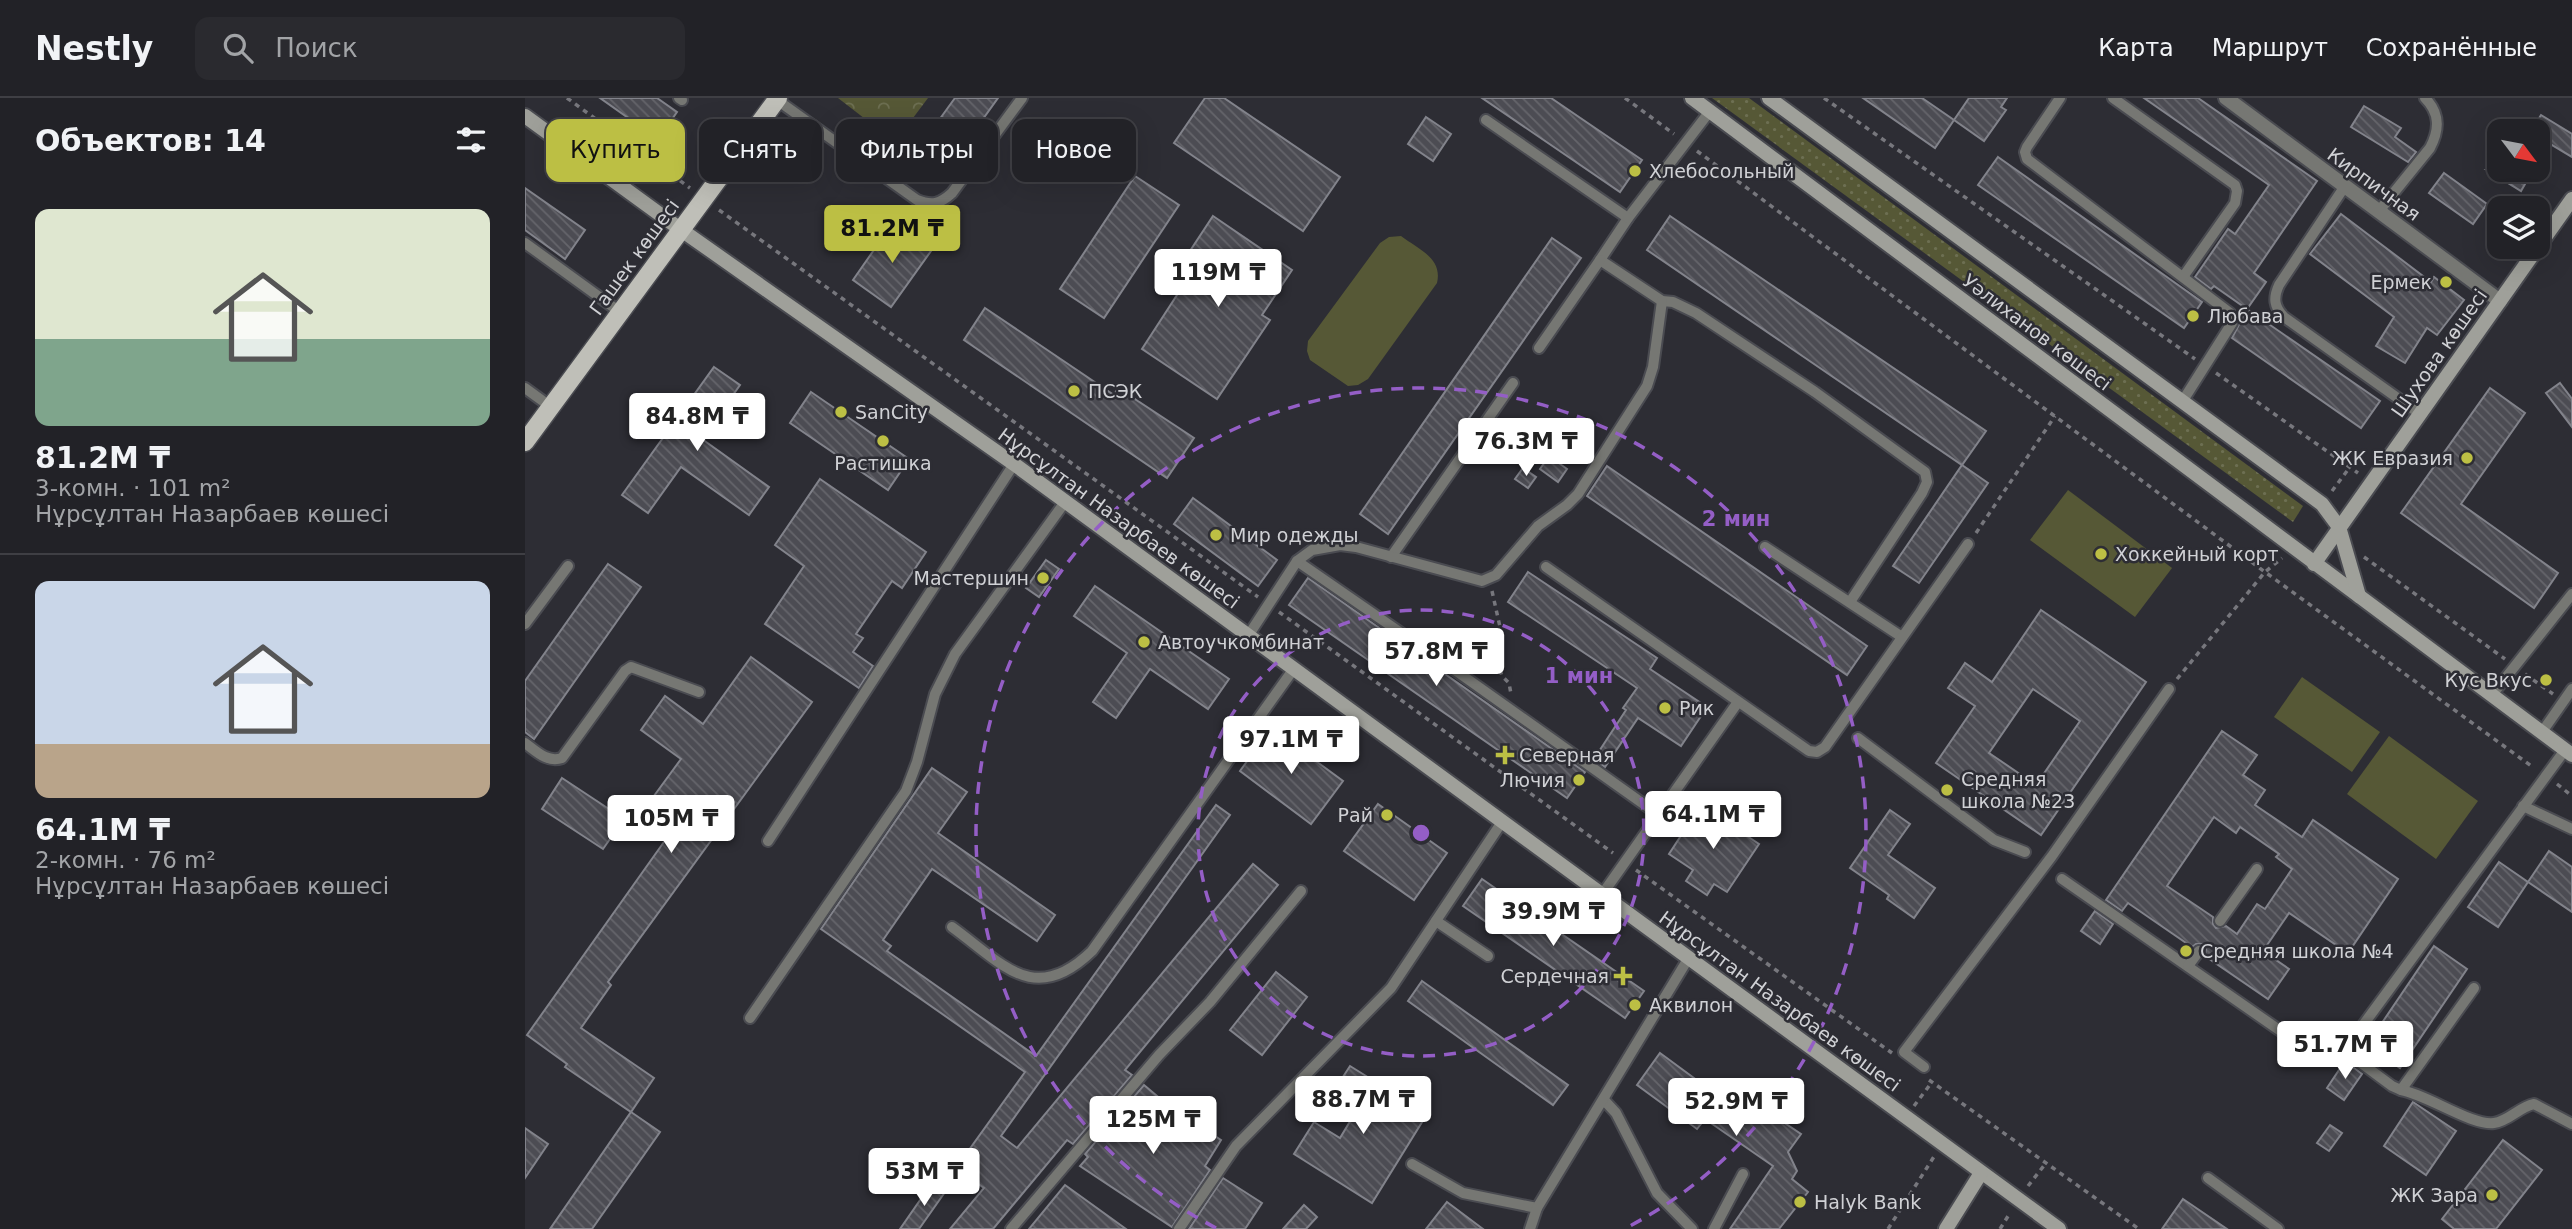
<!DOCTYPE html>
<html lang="ru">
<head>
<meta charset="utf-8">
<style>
  body { margin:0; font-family:"DejaVu Sans",sans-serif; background:#2a2a2f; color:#f1f3f6; height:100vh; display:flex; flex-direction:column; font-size:26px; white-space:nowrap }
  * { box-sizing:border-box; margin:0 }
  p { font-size:23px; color:#a2a4a7 }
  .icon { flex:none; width:38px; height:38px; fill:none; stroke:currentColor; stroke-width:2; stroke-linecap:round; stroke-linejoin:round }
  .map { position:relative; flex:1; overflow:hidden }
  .drawer { display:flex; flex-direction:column; background:#222227; width:525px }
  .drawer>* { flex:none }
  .banner { position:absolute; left:21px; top:21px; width:665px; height:63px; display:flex; gap:14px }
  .needle { width:46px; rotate:122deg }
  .tools { position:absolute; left:1962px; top:21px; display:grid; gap:14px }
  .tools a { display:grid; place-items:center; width:63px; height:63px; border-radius:14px; background:#222227; box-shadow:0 7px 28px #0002,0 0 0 2px #3f3f44; font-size:35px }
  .price { position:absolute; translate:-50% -60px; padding:0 16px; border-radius:7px; background:#fff; color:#222; font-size:23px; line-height:46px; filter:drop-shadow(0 2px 4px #0008) }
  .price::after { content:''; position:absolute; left:50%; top:42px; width:21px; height:16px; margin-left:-10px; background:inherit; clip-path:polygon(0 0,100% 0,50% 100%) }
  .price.on { background:#bcbf44; color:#111 }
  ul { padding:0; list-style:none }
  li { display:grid; align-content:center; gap:14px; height:371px; padding:0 35px }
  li+li { border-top:2px solid #3f3f44 }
  li span { display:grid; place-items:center; height:217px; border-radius:14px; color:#555 }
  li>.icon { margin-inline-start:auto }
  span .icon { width:126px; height:126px; fill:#fffc; stroke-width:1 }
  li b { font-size:30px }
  h2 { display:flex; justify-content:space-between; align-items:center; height:84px; padding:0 35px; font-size:30px }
  .pill { padding:0 24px; border-radius:14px; background:#222227; box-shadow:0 7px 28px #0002,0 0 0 2px #3f3f44; font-size:24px; line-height:63px }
  .pill.on { background:#bcbf44; color:#111 }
  header { display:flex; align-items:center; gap:42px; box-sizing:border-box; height:98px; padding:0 35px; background:#222227; border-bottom:2px solid #3f3f44 }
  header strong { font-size:33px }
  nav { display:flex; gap:38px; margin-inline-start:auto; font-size:24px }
  .search { width:490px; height:63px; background:#2a2a2f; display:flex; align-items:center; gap:18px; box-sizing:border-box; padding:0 24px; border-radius:14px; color:#a2a4a7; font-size:26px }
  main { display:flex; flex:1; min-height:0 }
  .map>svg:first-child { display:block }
  .grass { fill:url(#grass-dots) }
  .park { fill:url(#park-crowns) }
  .pitch { fill:#565836 }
  .building { fill:url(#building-back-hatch); stroke:#82838b; stroke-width:2; fill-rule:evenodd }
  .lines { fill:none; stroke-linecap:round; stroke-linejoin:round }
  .lane-casing { stroke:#4a4b51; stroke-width:14 }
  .street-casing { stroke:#4a4b51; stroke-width:18 }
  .secondary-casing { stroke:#4a4b51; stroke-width:18 }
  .primary-casing { stroke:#4a4b51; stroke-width:21 }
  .path { stroke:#77777d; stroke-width:3.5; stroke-dasharray:5 5; stroke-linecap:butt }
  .lane { stroke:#767773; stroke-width:10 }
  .street { stroke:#767773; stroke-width:14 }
  .secondary { stroke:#9fa09a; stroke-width:14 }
  .primary { stroke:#bfbfb8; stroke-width:18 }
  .ring { fill:none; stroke:#945ec6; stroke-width:3.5; stroke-dasharray:12 9 }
  .poi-dot { fill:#bcbf44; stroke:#2d2d34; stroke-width:2.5 }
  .labels { text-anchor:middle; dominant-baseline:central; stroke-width:5; stroke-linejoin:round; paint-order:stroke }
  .poi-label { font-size:19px; fill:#d0d1d5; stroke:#2d2d34; text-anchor:start }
  .street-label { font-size:19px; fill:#d0d1d5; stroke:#2d2d34 }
  .centre { fill:#945ec6; stroke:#2d2d34; stroke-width:3.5 }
  .ring-label { font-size:21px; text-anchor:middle; font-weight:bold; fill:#945ec6; stroke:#2d2d34; stroke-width:5; stroke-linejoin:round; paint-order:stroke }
</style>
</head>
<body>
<header>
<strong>Nestly</strong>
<div class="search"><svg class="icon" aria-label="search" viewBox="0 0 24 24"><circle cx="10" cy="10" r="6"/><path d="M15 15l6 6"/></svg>Поиск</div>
<nav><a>Карта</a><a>Маршрут</a><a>Сохранённые</a></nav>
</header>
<main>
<section class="drawer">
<h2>Объектов: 14<svg class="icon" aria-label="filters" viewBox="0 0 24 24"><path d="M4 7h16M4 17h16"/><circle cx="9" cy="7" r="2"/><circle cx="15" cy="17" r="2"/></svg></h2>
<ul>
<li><span style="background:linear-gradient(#dfe7d0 60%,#7fa58c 0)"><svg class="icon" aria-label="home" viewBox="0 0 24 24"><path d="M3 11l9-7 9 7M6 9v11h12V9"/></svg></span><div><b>81.2M ₸</b><p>3-комн. · 101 m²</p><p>Нұрсұлтан Назарбаев көшесі</p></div></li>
<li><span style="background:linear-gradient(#c9d6e8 75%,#b9a48a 0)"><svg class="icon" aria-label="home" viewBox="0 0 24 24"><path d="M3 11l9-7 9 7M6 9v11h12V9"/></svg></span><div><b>64.1M ₸</b><p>2-комн. · 76 m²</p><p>Нұрсұлтан Назарбаев көшесі</p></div></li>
</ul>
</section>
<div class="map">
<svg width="2047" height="1131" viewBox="0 0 2047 1131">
  <defs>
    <pattern id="grass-dots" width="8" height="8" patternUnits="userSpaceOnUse" patternTransform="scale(1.75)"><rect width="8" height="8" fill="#565836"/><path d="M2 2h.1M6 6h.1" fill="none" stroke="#6d6f52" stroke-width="1.8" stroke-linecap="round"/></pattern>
    <pattern id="park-crowns" width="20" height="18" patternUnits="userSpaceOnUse" patternTransform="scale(1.75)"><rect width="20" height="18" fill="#565836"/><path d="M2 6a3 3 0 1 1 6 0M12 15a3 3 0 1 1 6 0" fill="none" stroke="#6d6f52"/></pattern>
    <pattern id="building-back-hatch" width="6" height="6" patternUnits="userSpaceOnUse" patternTransform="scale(1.75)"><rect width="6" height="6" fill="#4c4c53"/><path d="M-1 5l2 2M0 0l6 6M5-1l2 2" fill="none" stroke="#65656b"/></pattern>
  </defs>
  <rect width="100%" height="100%" fill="#2d2d34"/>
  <!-- grass -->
  <polygon class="grass" points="1187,0 1224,0 1778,408 1768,424"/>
  <!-- park -->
  <polygon class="park" points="313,0 403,0 370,44"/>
  <!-- pitch -->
  <g class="pitch">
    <path d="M876 138C893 151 918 160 912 185L843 281 833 287 823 288 785 262 782 253 783 243 855 145 864 139Z"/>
    <polygon points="1543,392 1647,470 1610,519 1505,442"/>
    <polygon points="1777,579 1855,634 1827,674 1749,619"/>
    <polygon points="1864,638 1953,703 1911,761 1822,696"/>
  </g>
  <!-- building -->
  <g class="building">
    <polygon points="75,0 132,0 152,14 133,41"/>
    <polygon points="430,0 473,0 417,78 388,58"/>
    <polygon points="680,0 699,0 815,79 778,133 649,45"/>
    <polygon points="957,0 1026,0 1117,62 1095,94"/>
    <polygon points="1338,0 1397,0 1429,22 1410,50"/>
    <polygon points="1444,0 1482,0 1476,9 1481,12 1459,43 1429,22"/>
    <polygon points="1619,0 1673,0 1792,83 1729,175 1741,184 1722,211 1689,188 1686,191 1670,179 1703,131 1710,136 1744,87"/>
    <polygon points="1839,8 1876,30 1870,39 1891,54 1883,64 1826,29"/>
    <polygon points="2016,17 2047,36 2047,59 2012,38 2012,33 2006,33"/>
    <polygon points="901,19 926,36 908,63 883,46"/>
    <polygon points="1473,59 1677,204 1659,230 1453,87"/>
    <polygon points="1962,72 2008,72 1996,93"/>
    <polygon points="1919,75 1962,106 1948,126 1904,95"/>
    <polygon points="610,78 654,107 579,220 535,191"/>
    <polygon points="0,90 60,132 40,161 0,132"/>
    <polygon points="1816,116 1906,184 1909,179 1939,202 1912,237 1902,230 1880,265 1851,248 1869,219 1785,156"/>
    <polygon points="688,118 767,172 737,217 745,222 692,301 617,251 674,163 663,156"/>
    <polygon points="1145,118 1461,333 1437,367 1122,152"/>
    <polygon points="367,126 406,153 366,209 328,182"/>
    <polygon points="1027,140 1056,160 863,436 835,416"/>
    <polygon points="460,210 589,297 593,290 669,340 642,380 439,242"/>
    <polygon points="1722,211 1855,303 1836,330 1707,240"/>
    <polygon points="189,269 215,287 177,341 244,389 224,417 156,369 123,415 97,397"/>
    <polygon points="2035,285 2047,301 2047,329 2021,295"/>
    <polygon points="1965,290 2000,315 1936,406 2033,475 2009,510 1876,415"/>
    <polygon points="286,294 384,361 363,392 265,325"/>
    <polygon points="1024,358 1042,371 1033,384 1015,371"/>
    <polygon points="1437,367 1463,385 1394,485 1368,468"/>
    <polygon points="1082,368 1342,548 1322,577 1062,398"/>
    <polygon points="998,370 1011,379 1003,390 990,381"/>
    <polygon points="295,381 401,454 377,490 367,483 331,536 338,540 328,554 348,568 334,590 240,526 279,468 250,447"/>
    <polygon points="668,400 752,462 733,488 649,426"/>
    <polygon points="521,462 534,471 514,499 501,490"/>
    <polygon points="83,466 116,489 9,641 0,634 0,583"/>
    <polygon points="1003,474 1132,560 1125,571 1182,609 1156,648 1113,620 1080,669 1069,661 1101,612 1098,610 1112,590 983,504"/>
    <polygon points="783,480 1060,674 1042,700 764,507"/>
    <polygon points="570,488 704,581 683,611 625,571 591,620 568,604 602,555 549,518"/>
    <path d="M1516 512 1621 584 1516 737 1411 665 1450 608 1423 590 1432 577 1440 565 1467 584ZM1508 591 1555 623 1511 687 1464 655Z"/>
    <polygon points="226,559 287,604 83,884 86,887 56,930 129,980 106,1014 40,969 42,966 2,937 146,734 118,713 156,661 116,632 140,598 178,626"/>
    <polygon points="746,630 818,683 786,726 715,673"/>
    <path d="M1697 633 1732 657 1718 677 1740 692 1730 707 1777 739 1788 722 1873 781 1823 855 1764 815 1738 853 1764 871 1743 901 1680 858 1681 850 1678 846H1671L1667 849 1603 805 1597 813 1581 802ZM1689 719 1711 735 1715 729 1754 756 1751 759 1767 771 1740 811 1732 806 1712 836 1701 828 1691 830 1688 826V819L1642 788Z"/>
    <polygon points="407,670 442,694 413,735 530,817 512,843 407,771 358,842 366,848 362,853 511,958 691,707 705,717 476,1038 492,1050 728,766 753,787 600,972 607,977 548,1046 542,1042 468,1131 425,1131 459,1090 431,1070 500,974 296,831"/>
    <polygon points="37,680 99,721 78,751 17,711"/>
    <polygon points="853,706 922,755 889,802 819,753"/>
    <polygon points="1176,707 1234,746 1202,794 1189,786 1182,797 1161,783 1168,772 1144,756"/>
    <polygon points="1365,712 1385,726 1363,757 1410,790 1389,820 1362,801 1364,797 1325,770"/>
    <polygon points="2024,753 2047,769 2047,814 2003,784"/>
    <polygon points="1974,764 2003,784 1973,829 1943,809"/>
    <polygon points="957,781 1119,893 1100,920 938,808"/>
    <polygon points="1570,813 1588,826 1575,846 1556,833"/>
    <polygon points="1909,848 1942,871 1875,970 1842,947"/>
    <polygon points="751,874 782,899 737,957 705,932"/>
    <polygon points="897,883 1043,987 1028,1007 883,903"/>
    <polygon points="1135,955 1203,1005 1212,993 1276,1036 1263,1054 1272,1073 1267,1081 1283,1094 1254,1131 1205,1131 1248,1068 1180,1021 1172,1031 1112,987"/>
    <polygon points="1820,963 1837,976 1819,1002 1802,990"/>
    <polygon points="825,968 902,1016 847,1105 769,1056 789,1024 815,1040 830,1015 805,999"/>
    <polygon points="619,987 657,1019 658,1017 696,1042 680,1068 685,1072 647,1129 555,1068 563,1059 560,1056"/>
    <polygon points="1888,1004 1931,1033 1901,1077 1859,1048"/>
    <polygon points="106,1014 135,1034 67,1131 25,1131"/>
    <polygon points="1805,1027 1817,1035 1804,1053 1792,1045"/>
    <polygon points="0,1030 23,1046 0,1080"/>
    <polygon points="1978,1042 2017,1072 1971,1131 1929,1131 1917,1121"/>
    <polygon points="698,1080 737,1105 720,1131 664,1131"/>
    <polygon points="407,1085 420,1094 394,1131 375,1131"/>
    <polygon points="540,1087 601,1131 504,1131"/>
    <polygon points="1658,1101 1702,1131 1637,1131"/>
    <polygon points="922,1104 958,1131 901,1131"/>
    <polygon points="779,1107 792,1119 781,1131 758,1131"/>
  </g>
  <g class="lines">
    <defs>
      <g id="lane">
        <polyline points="154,0 157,2"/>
        <polyline points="1535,0 1502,49 1500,54 1502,61 1705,215 1707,225 1657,304"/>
        <polyline points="1588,0 1710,87 1712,93 1710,105 1658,179"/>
        <path d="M252 2 392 102C407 108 415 106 427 95L497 0"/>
        <polyline points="1185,13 1103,120 1075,162 1137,203 1148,204 1171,215 1290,294 1400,374 1402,384 1397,395 1325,504"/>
        <polyline points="961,22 1103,120"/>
        <path d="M1820 88 1754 187C1748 200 1749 209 1759 219L1895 316"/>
        <path d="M1854 113 1905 50C1915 31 1915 15 1900 0"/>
        <polyline points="0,145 95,214"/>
        <polyline points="1014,250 1075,162"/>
        <polyline points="0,290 26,309"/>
        <polyline points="1240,449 1377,539"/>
        <polyline points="866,459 988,285"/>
        <polyline points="772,463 934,575 1134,717"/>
        <polyline points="1021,469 1284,653 1292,654 1300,649 1443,446"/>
        <polyline points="0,526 43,468"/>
        <polyline points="723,538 772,463 787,452 815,447 831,449 957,483 971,477 1013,428 1042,407 1053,396 1122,288 1128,269 1137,203"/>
        <polyline points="1967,597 2047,496"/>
        <polyline points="2017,634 2047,591"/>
        <polyline points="1333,640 1469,742 1500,754"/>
        <path d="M0 645C11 653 22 665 37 660L100 573 106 569 174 594"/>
        <polyline points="1998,708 2047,731"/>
        <polyline points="243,743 489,366"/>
        <polyline points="1537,781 1770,943"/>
        <polyline points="1076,798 1213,604"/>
        <polyline points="911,823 963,858"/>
        <polyline points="1695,823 1732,771"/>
        <path d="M427 829C478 866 509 909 567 853L768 572"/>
        <polyline points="1663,868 1674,853"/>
        <polyline points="1949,890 1876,992 1867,988 1824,956 1824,947 1830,938 2040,652"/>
        <polyline points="225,920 381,693 392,664 410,596 430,556 540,404"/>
        <polyline points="1399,969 1379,954 1527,758 1644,591"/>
        <path d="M1876 992C1903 997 1947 1028 1969 1025 1984 1023 1994 1009 2009 1006L2047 1026"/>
        <polyline points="1079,1002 1091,1015 1132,1095 1167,1131"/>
        <polyline points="887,1066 938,1095 1012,1110"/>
        <polyline points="1683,1080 1753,1131"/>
        <polyline points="486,1131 634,957 685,904 776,793"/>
        <polyline points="654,1131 711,1048 866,890 977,724"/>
        <polyline points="1005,1131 1012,1110 1163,861"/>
        <polyline points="1189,1131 1218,1076"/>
      </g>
      <polyline id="street" points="1701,0 1975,203"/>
      <g id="secondary">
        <polyline points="1167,0 2047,657"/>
        <polyline points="1244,0 1797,406 1814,429 1834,498"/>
        <polyline points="0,18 155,131 489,366 1534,1131"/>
        <polyline points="1789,466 2047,101"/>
        <polyline points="1421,1131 1456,1075"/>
      </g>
      <polyline id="primary" points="0,344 253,0"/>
    </defs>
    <!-- lane casing -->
    <use href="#lane" class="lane-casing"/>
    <!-- street casing -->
    <use href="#street" class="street-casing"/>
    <!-- secondary casing -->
    <use href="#secondary" class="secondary-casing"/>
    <!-- primary casing -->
    <use href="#primary" class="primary-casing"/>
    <!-- path -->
    <g class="path">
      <polyline points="42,0 165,90"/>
      <polyline points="1100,0 1149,36"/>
      <polyline points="1299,0 1670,261"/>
      <polyline points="1172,53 1740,474 2009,670"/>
      <polyline points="194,112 733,499"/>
      <polyline points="1691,275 1833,375"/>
      <polyline points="1807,393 1825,369"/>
      <polyline points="1451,435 1530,318"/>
      <polyline points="1839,459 1980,561"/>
      <polyline points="967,493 975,529 973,565 977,578 984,585 986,596"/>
      <polyline points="754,514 1088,755"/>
      <polyline points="2000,576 2028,596"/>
      <polyline points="1652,581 1740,474 1757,460"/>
      <polyline points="2032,686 2047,698"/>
      <polyline points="1111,772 1367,955"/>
      <polyline points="1404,982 1614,1131"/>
      <polyline points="1389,1008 1407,984"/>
      <polyline points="1503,1088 1521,1065"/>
      <polyline points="1363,1131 1410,1057"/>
      <polyline points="1475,1131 1485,1115"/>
    </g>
    <!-- lane -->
    <use href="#lane" class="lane"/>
    <!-- street -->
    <use href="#street" class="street"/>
    <!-- secondary -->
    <use href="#secondary" class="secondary"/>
    <!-- primary -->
    <use href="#primary" class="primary"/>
  </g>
  <!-- distance rings -->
  <g class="ring">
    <circle cx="896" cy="735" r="223"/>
    <path d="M691 1130A445 445 0 1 1 1101 1130"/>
  </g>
  <!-- markers -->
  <g class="poi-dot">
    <circle cx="1110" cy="73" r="7"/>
    <circle cx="1921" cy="184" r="7"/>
    <circle cx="1668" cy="218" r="7"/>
    <circle cx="549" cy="293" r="7"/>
    <circle cx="316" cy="314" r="7"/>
    <circle cx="358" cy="343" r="7"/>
    <circle cx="1942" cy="360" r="7"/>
    <circle cx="691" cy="437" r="7"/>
    <circle cx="1576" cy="456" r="7"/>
    <circle cx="518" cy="480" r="7"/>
    <circle cx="619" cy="544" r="7"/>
    <circle cx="2021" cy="582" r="7"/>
    <circle cx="1140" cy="610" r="7"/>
    <path d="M976.5 646.5h7v7h7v7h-7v7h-7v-7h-7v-7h7z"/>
    <circle cx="1054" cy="682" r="7"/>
    <circle cx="1422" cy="692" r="7"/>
    <circle cx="862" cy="717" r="7"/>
    <circle cx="1661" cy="853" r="7"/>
    <path d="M1094.5 867.5h7v7h7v7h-7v7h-7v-7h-7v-7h7z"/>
    <circle cx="1110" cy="907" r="7"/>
    <circle cx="1967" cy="1097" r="7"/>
    <circle cx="1275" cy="1104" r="7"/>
  </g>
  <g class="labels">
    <!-- poi labels -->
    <g class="poi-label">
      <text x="1124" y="73">Хлебосольный</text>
      <text x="1907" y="184" text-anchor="end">Ермек</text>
      <text x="1682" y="218">Любава</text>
      <text x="563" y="293">ПСЭК</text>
      <text x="330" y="314">SanCity</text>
      <text x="1928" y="360" text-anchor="end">ЖК Евразия</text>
      <text x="358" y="365" text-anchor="middle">Растишка</text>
      <text x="705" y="437">Мир одежды</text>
      <text x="1590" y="456">Хоккейный корт</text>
      <text x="504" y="480" text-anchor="end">Мастершин</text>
      <text x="633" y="544">Автоучкомбинат</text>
      <text x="2007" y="582" text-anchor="end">Кус Вкус</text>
      <text x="1154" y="610">Рик</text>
      <text x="994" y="657">Северная</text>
      <text x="1436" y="681">Средняя<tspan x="1436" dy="22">школа №23</tspan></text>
      <text x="1040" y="682" text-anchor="end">Лючия</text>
      <text x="848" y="717" text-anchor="end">Рай</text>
      <text x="1675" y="853">Средняя школа №4</text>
      <text x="1084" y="878" text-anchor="end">Сердечная</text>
      <text x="1124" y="907">Аквилон</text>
      <text x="1953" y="1097" text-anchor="end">ЖК Зара</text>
      <text x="1289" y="1104">Halyk Bank</text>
    </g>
    <!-- street labels -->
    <g class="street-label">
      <text transform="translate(1849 86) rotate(36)">Кирпичная</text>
      <text transform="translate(109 159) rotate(-54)">Гашек көшесі</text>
      <text transform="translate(1512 234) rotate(37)">Уәлиханов көшесі</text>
      <text transform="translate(1914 255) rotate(-55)">Шухова көшесі</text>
      <text transform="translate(594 420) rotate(36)">Нұрсұлтан Назарбаев көшесі</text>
      <text transform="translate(1255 903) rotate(36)">Нұрсұлтан Назарбаев көшесі</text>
    </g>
  </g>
  <circle cx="896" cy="735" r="10" class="centre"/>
  <g class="ring-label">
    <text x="1211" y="428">2 мин</text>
    <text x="1054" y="585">1 мин</text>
  </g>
</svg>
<div class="tools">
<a><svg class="needle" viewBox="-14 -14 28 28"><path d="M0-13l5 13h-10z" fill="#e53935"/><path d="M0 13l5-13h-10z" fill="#a2a4a7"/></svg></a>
<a><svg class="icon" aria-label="layers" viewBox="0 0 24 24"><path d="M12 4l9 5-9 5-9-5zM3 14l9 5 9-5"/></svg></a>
</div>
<b class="price on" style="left:367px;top:167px">81.2M ₸</b>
<b class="price" style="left:693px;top:211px">119M ₸</b>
<b class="price" style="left:172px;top:355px">84.8M ₸</b>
<b class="price" style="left:1001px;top:380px">76.3M ₸</b>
<b class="price" style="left:911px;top:590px">57.8M ₸</b>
<b class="price" style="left:766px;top:678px">97.1M ₸</b>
<b class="price" style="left:1188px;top:753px">64.1M ₸</b>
<b class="price" style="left:146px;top:757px">105M ₸</b>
<b class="price" style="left:1028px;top:850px">39.9M ₸</b>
<b class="price" style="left:1820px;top:983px">51.7M ₸</b>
<b class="price" style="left:838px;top:1038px">88.7M ₸</b>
<b class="price" style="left:1211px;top:1040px">52.9M ₸</b>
<b class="price" style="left:628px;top:1058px">125M ₸</b>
<b class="price" style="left:399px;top:1110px">53M ₸</b>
<div class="banner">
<a class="pill on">Купить</a>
<a class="pill">Снять</a>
<a class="pill">Фильтры</a>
<a class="pill">Новое</a>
</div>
</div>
</main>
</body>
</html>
